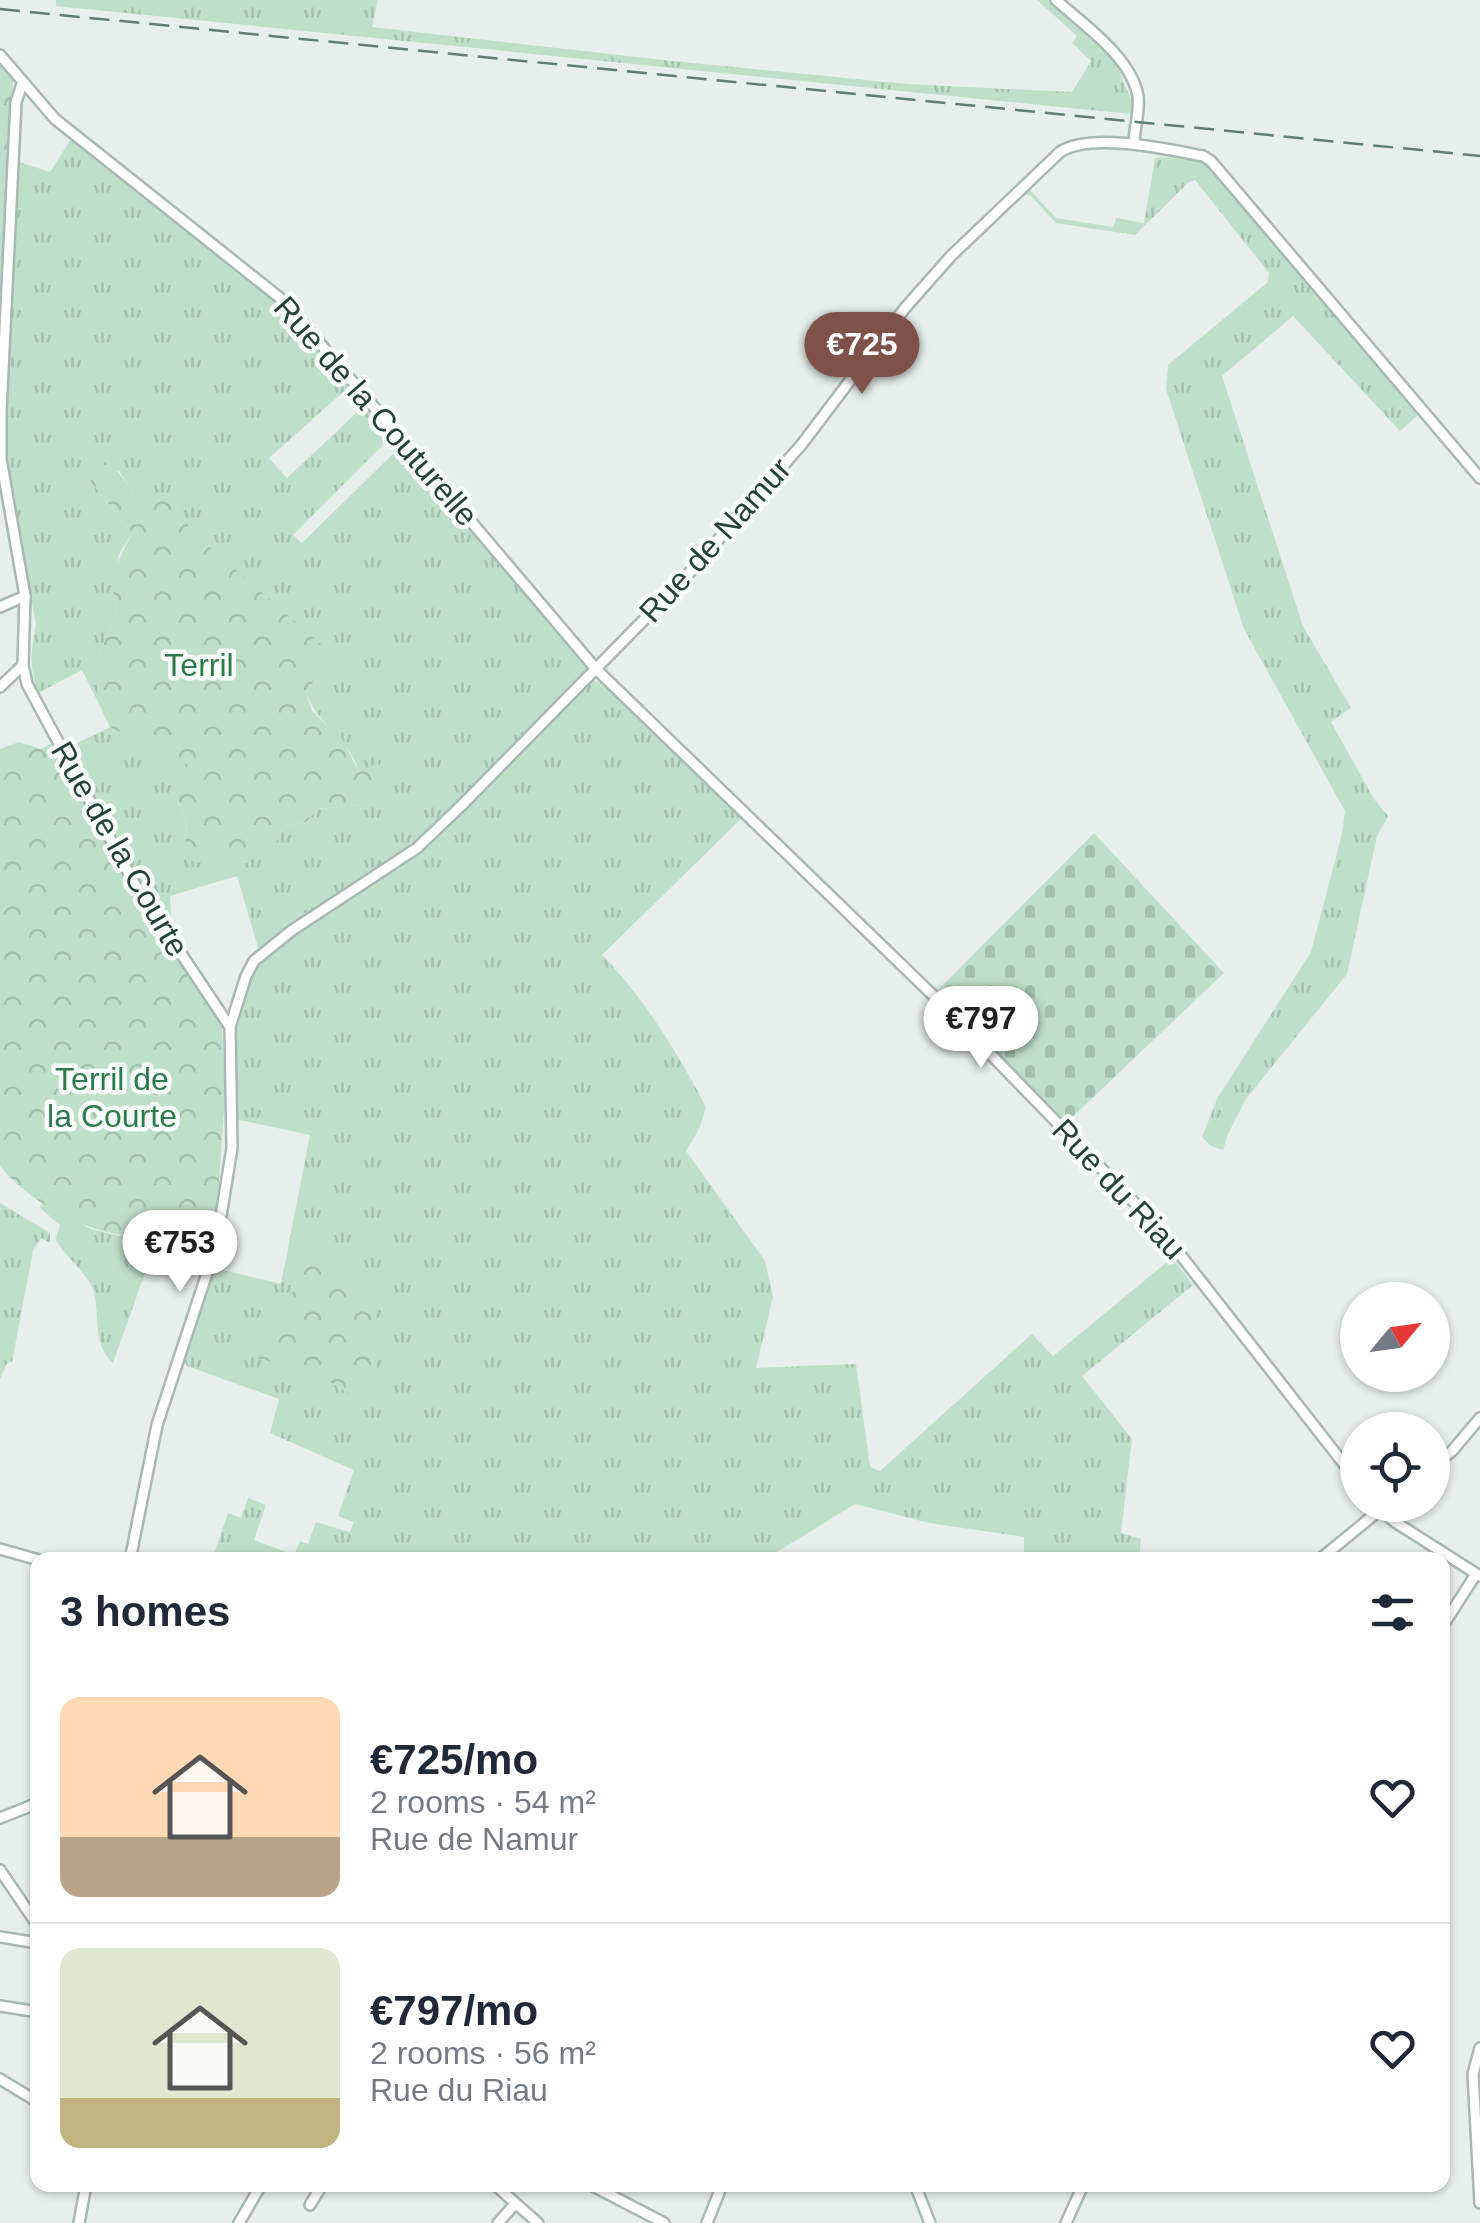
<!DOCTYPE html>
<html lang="en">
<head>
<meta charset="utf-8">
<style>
  body { margin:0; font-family:Helvetica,sans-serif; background:#f6f6f7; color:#1f2937; height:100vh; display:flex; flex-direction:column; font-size:38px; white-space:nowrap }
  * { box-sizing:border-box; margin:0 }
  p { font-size:32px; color:#747a83 }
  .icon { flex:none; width:55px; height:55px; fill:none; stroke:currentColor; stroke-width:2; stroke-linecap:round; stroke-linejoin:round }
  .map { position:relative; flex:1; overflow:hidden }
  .side { position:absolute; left:30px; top:1552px; width:1420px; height:640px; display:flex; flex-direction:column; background:#fff; border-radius:20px; box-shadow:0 2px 8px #0004 }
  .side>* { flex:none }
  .needle { width:65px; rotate:61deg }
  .controls { position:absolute; left:1340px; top:1282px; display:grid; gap:20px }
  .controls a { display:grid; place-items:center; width:110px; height:110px; border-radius:50%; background:#fff; box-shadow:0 2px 8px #0004; font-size:50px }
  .price { position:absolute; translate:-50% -85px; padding:0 22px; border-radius:35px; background:#fff; color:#222; font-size:32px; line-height:65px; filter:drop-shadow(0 2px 5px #0008) }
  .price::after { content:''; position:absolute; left:50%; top:60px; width:30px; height:22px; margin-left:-15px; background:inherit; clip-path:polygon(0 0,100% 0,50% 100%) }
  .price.active { background:#7f5249; color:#fff }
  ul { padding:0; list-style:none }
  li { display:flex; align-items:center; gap:30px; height:250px; padding:0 30px }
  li+li { border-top:2px solid #e0e1e3 }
  li span { display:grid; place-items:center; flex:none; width:280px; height:200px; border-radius:20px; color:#555 }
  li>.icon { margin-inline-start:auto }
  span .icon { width:120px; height:120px; fill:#fffc; stroke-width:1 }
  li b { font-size:42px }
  h2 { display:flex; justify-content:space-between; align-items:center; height:120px; padding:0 30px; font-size:42px }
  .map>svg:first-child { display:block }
  .grass { fill:url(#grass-tufts) }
  .forest { fill:url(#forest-crowns) }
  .cemetery { fill:url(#cemetery-stones) }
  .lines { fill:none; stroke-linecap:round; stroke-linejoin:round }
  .minor-casing { stroke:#a8b8b2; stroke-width:14 }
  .minor { stroke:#fff; stroke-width:9 }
  .rail { stroke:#5f7d75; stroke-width:2.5; stroke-dasharray:20 10; stroke-linecap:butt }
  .labels { text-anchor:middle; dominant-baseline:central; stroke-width:9; stroke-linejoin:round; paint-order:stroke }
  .street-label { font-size:32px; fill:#24423a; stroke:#f7fbf9 }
  .park-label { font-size:32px; fill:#2d7a4b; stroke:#f7fbf9 }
</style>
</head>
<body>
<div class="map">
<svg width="1480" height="2223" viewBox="0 0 1480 2223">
  <defs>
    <pattern id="grass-tufts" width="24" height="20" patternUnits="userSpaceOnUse" patternTransform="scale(2.5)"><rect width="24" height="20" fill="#bfe0c8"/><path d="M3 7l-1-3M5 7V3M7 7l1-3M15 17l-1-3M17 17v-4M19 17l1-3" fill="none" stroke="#a4c1ad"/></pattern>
    <pattern id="forest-crowns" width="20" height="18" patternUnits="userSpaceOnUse" patternTransform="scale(2.5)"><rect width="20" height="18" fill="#bfe0c8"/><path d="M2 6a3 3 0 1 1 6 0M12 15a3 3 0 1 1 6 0" fill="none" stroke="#a4c1ad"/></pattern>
    <pattern id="cemetery-stones" width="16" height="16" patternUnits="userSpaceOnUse" patternTransform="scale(2.5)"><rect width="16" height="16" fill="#bfe0c8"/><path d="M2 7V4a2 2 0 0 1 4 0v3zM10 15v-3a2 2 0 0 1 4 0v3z" fill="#a4c1ad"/></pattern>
  </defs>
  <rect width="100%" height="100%" fill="#e6efeb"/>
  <!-- grass -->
  <g class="grass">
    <polygon points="56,0 378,0 372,27 672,61 907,84 1072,92 1091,61 1072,43 1077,36 1037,0 1051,0 1114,59 1129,95 1135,103 1131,114 56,6"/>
    <path d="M73 136 283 303 350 386 269 458 287 478 366 404 393 435 293 535 302 543 402 445 587 662 586 676 419 841 295 923 259 951 237 876 170 896 172 934 135 876 65 749 110 727 189 765 177 795 187 825 185 841 212 856 273 847 285 826 306 822 318 809 358 805C359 795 361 781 359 772 350 738 316 724 306 692L325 665 193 532 173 503 134 494 119 471 90 481 132 533 119 554 113 590 117 616 97 657V700L82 670 38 693C29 667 31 649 36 624L5 466 4 415 17 161 50 172Z"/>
    <polygon points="1184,157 1199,158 1210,164 1414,406 1417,416 1400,431 1293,316 1222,376 1303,626 1351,708 1331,722 1374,799 1388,816 1377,836 1347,974 1246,1099 1228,1134 1223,1150 1211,1146 1202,1137 1218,1097 1311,952 1342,834 1345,811 1244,629 1166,389 1168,365 1268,282 1269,273 1195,180 1189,182 1135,235 1056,223 1030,195 1022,195 1030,190 1056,218 1113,227 1116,218 1144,223 1155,158"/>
    <path d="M593 681 604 683 743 817 602 955C645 999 677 1052 706 1107L700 1127 686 1151 765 1261 773 1297 756 1368 856 1364 870 1467 880 1471 1032 1334 1053 1356 1172 1258 1193 1285 1082 1376 1132 1439 1121 1533 1141 1539 1139 1560H1024V1537L929 1523 855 1504 764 1560H212L228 1513 241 1518 248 1498 266 1505 254 1540 294 1555 300 1541 308 1544 316 1522 350 1532 354 1522 338 1516 354 1470 270 1433 279 1399 187 1366 183 1359 211 1273 219 1269 281 1284 310 1135 235 1119V1024L255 966 273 948 426 844Z"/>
    <polygon points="0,1203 50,1233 50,1243 41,1238 33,1251 12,1362 7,1363 0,1379"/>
    <path d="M42 1203 91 1229 120 1236 184 1217 216 1224 206 1260 152 1253 113 1363C91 1343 101 1315 93 1289 87 1273 57 1248 56 1239 56 1234 59 1230 60 1225L40 1208Z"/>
  </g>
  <!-- forest -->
  <g class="forest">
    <polygon points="0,64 13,80 0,352"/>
    <path d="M96 459C116 464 123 478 134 494L152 491 173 503 193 532 324 647 325 665 306 692 312 711 342 739 359 772 378 763 390 788 358 805 318 809 306 822 285 826 273 847 228 874 212 856 197 863 190 860 185 841 187 825 177 795 188 765 110 727 97 700V657L117 616 113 590 114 570 132 533 90 481Z"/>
    <path d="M19 742 41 749 53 743 129 885 222 1027 225 1095 216 1224 185 1217C134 1264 36 1211 0 1166V749Z"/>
    <path d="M324 1252 334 1268 363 1293H372C379 1337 386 1360 360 1399L310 1371 256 1358 261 1336 273 1319 291 1318 286 1311 295 1286 282 1280 284 1268Z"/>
  </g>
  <!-- cemetery -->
  <polygon class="cemetery" points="1094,833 1224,973 1065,1124 937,991"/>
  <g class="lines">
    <defs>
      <g id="minor">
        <path d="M1056 0C1084 25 1131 57 1138 96 1140 112 1134 128 1134 144"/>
        <polyline points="0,55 55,119 285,302 596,669 942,1004 1161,1230 1358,1482"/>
        <polyline points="22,84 16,102 1,411 1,459 25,596 23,665 27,684 134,883 230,1027"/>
        <polyline points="0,607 25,596"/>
        <polyline points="0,687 23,665"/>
        <polyline points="1432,1467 1452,1451 1480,1418"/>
        <polyline points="1375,1505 1395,1522 1480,1576"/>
        <polyline points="0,1549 39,1560"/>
        <path d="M130 1560 157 1425 210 1264 221 1216 232 1148 230 1027 246 976 254 961 291 931 417 848 462 805 683 580 802 444 905 308 951 256 1060 152C1091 132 1166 149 1203 156L1211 161 1480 478"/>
        <polyline points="1319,1560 1386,1505"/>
        <polyline points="1442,1627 1476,1574"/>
        <polyline points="0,1818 38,1803"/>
        <polyline points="0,1870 38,1926"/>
        <polyline points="0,1937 38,1943"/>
        <polyline points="0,2006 38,2012"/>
        <polyline points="1480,2048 1473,2074 1480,2203"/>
        <polyline points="0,2079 38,2102"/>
        <polyline points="495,2185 538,2223"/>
        <polyline points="591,2185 664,2223"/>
        <polyline points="915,2185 930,2223"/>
        <polyline points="310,2205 322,2185"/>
        <polyline points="79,2223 86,2185"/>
        <polyline points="239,2223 261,2185"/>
        <polyline points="498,2223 515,2204"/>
        <polyline points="707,2223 722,2185"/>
        <polyline points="1066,2223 1083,2185"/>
      </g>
    </defs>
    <!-- minor casing -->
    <use href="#minor" class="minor-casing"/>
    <!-- minor -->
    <use href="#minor" class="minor"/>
    <!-- rail -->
    <polyline class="rail" points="0,9 1480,156"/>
  </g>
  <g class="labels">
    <!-- street labels -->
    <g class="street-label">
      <text transform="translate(376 411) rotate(49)">Rue de la Couturelle</text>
      <text transform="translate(715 540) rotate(-48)">Rue de Namur</text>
      <text transform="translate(120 849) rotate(60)">Rue de la Courte</text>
      <text transform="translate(1119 1189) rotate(47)">Rue du Riau</text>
    </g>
    <!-- park labels -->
    <g class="park-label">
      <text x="199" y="665">Terril</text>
      <text x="112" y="1079">Terril de<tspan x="112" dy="37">la Courte</tspan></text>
    </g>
  </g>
</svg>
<div class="controls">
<a><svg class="needle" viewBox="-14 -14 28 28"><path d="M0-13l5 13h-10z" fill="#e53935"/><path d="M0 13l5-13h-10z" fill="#747a83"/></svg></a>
<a><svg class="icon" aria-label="locate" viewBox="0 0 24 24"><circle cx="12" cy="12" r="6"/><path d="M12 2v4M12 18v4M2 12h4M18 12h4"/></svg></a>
</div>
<b class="price active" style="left:862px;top:397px">€725</b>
<b class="price" style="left:981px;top:1071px">€797</b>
<b class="price" style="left:180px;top:1295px">€753</b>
<section class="side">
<h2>3 homes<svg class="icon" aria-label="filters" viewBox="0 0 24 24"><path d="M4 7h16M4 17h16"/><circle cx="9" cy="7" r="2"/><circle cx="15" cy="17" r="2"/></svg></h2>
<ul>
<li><span style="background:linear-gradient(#ffd9b3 70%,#b9a48a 0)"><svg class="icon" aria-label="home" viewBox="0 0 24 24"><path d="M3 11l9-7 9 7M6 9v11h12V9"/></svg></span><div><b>€725/mo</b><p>2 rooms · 54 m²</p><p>Rue de Namur</p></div><svg class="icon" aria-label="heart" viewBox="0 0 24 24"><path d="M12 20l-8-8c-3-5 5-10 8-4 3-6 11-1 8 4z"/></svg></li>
<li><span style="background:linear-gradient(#dfe7d0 75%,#c2b280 0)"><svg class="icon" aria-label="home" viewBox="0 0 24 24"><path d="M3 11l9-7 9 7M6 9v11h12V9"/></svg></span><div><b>€797/mo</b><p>2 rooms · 56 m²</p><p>Rue du Riau</p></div><svg class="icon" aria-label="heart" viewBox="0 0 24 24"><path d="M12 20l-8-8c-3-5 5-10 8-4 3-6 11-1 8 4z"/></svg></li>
</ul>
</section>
</div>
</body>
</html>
